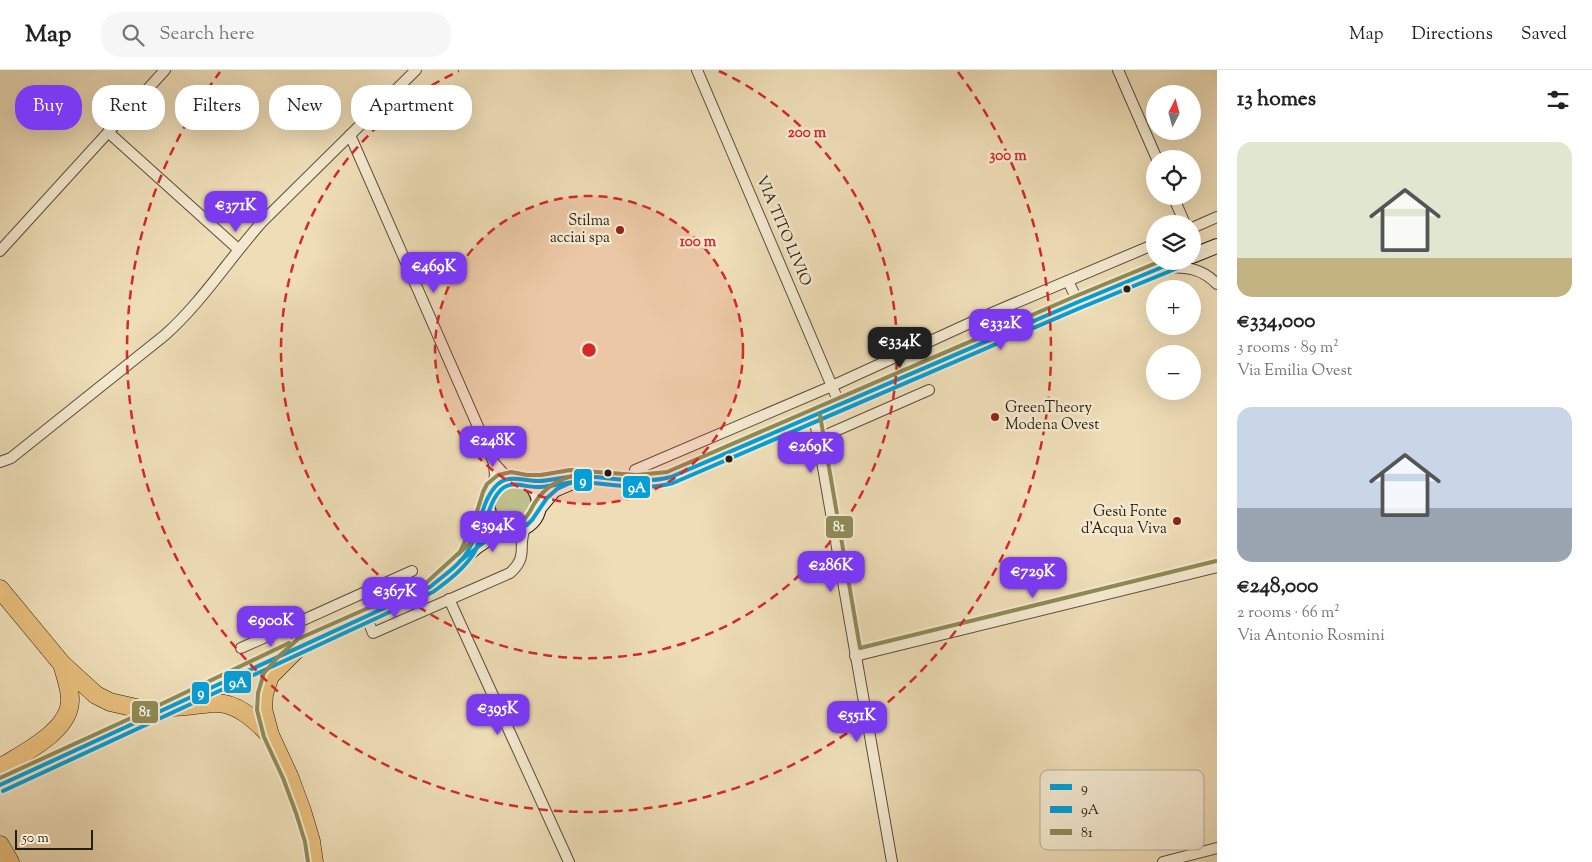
<!DOCTYPE html>
<html lang="en">
<head>
<meta charset="utf-8">
<style>
  body { margin:0; font-family:"Sorts Mill Goudy",serif; background:#f6f6f6; color:#222; height:100vh; display:flex; flex-direction:column; font-size:19px; white-space:nowrap }
  * { box-sizing:border-box; margin:0 }
  p { font-size:16px; color:#767676 }
  .icon { flex:none; width:28px; height:28px; fill:none; stroke:currentColor; stroke-width:2; stroke-linecap:round; stroke-linejoin:round }
  .map { position:relative; flex:1; overflow:hidden }
  .side { display:flex; flex-direction:column; background:#fff; width:375px }
  .side>* { flex:none }
  .guide { position:absolute; left:15px; top:15px; width:475px; height:45px; display:flex; gap:10px }
  .needle { width:32px; rotate:6deg }
  .tools { position:absolute; left:1146px; top:15px; display:grid; gap:10px }
  .tools a { display:grid; place-items:center; width:55px; height:55px; border-radius:50%; background:#fff; box-shadow:0 5px 20px #0002; font-size:25px }
  .scale { position:absolute; left:15px; bottom:12px; width:78px; box-sizing:border-box; padding-left:5px; border:2px solid #271e11; border-top:0; font-size:14px; line-height:18px; white-space:nowrap; color:#271e11; -webkit-text-stroke:4px #f4e9d0; paint-order:stroke }
  .price { position:absolute; translate:-50% -42px; padding:0 11px; border-radius:10px; background:#7c3aed; color:#fff; font-size:16px; line-height:32px; filter:drop-shadow(0 1px 2px #0008) }
  .price::after { content:''; position:absolute; left:50%; top:30px; width:15px; height:11px; margin-left:-8px; background:inherit; clip-path:polygon(0 0,100% 0,50% 100%) }
  .price.selected { background:#222; color:#fff }
  ul { padding:0; list-style:none }
  li { display:grid; align-content:center; gap:10px; height:265px; padding:0 20px }
  li span { display:grid; place-items:center; height:155px; border-radius:15px; color:#555 }
  li>.icon { margin-inline-start:auto }
  span .icon { width:90px; height:90px; fill:#fffc; stroke-width:1 }
  li b { font-size:21px }
  h2 { display:flex; justify-content:space-between; align-items:center; height:60px; padding:0 20px; font-size:21px }
  .pill { padding:0 18px; border-radius:20px; background:#fff; box-shadow:0 5px 20px #0002; font-size:18px; line-height:45px }
  .pill.selected { background:#7c3aed; color:#fff }
  header { display:flex; align-items:center; gap:30px; box-sizing:border-box; height:70px; padding:0 25px; background:#fff; border-bottom:1px solid #e0e0e0 }
  header strong { font-size:24px }
  nav { display:flex; gap:28px; margin-inline-start:auto; font-size:18px }
  .search { width:350px; height:45px; background:#f6f6f6; display:flex; align-items:center; gap:12px; box-sizing:border-box; padding:0 18px; border-radius:20px; color:#767676; font-size:19px }
  main { display:flex; flex:1; min-height:0 }
  .map>svg:first-child { display:block }
  .green { fill:#bebf8b; stroke:#726e4e }
  .lines { fill:none; stroke-linecap:round; stroke-linejoin:round }
  .street-casing { stroke:#594e3a; stroke-width:12 }
  .secondary-casing { stroke:#271e11; stroke-width:16 }
  .primary-casing { stroke:#271e11; stroke-width:17 }
  .highway-casing { stroke:#271e11; stroke-width:19 }
  .street { stroke:#f4e9d0; stroke-width:10 }
  .secondary { stroke:#f4e9d0; stroke-width:14 }
  .primary { stroke:#e7be7c; stroke-width:15 }
  .highway { stroke:#e7be7c; stroke-width:18 }
  .bus-1-casing { stroke:#f4e9d0; stroke-width:8 }
  .bus-2-casing { stroke:#f4e9d0; stroke-width:8 }
  .bus-3-casing { stroke:#f4e9d0; stroke-width:8 }
  .bus-1 { stroke:#049fd9; stroke-width:4 }
  .bus-2 { stroke:#049fd9; stroke-width:4 }
  .bus-3 { stroke:#908b56; stroke-width:4 }
  .ring { fill:none; stroke:#d62828; stroke-width:2.5; stroke-dasharray:9 6 }
  .poi-dot { fill:#8f2418; stroke:#f4e9d0; stroke-width:2 }
  .bus-dot { fill:#271e11; stroke:#f4e9d0; stroke-width:2 }
  .labels { text-anchor:middle; dominant-baseline:central; stroke-width:5; stroke-linejoin:round; paint-order:stroke }
  .poi-label { font-size:15px; fill:#271e11; stroke:#f4e9d0; text-anchor:end }
  .street-label { font-size:15px; fill:#271e11; stroke:#f4e9d0 }
  .key { fill:#f4e9d0; stroke:#b6ac97; stroke-width:1 }
  .key-label { font-size:14px; fill:#271e11 }
  .centre { fill:#d62828; stroke:#f4e9d0; stroke-width:2.5 }
  .ring-label { font-size:15px; text-anchor:middle; font-weight:bold; fill:#d62828; stroke:#f4e9d0; stroke-width:5; stroke-linejoin:round; paint-order:stroke }
  .line-badge { stroke:#f4e9d0; stroke-width:2 }
  .badge-label { font-size:14px; text-anchor:middle; font-weight:bold; fill:#fff }
</style>
</head>
<body>
<header>
<strong>Map</strong>
<div class="search"><svg class="icon" aria-label="search" viewBox="0 0 24 24"><circle cx="10" cy="10" r="6"/><path d="M15 15l6 6"/></svg>Search here</div>
<nav><a>Map</a><a>Directions</a><a>Saved</a></nav>
</header>
<main>
<div class="map">
<svg width="1217" height="792" viewBox="0 0 1217 792">
  <rect width="100%" height="100%" fill="#eeddb7"/>
  <filter id="stains"><feTurbulence type="fractalNoise" baseFrequency=".004" numOctaves="4"/><feColorMatrix values="0 0 0 0 .2 0 0 0 0 .09 0 0 0 0 .02 0 0 0 .5 -.17"/></filter>
  <radialGradient id="worn" r=".72"><stop offset=".6" stop-color="#630" stop-opacity="0"/><stop offset="1" stop-color="#630" stop-opacity=".3"/></radialGradient>
  <!-- green -->
  <circle class="green" cx="513" cy="433" r="18"/>
  <g class="lines">
    <defs>
      <g id="street">
        <polyline points="697,0 840,335"/>
        <polyline points="1118,0 1157,89"/>
        <polyline points="108,62 238,179"/>
        <polyline points="350,65 494,393 503,403 511,408"/>
        <polyline points="1173,126 1185,154"/>
        <polyline points="1192,158 1217,147"/>
        <polyline points="0,181 165,0"/>
        <path d="M1167 197C1189 198 1201 198 1217 214"/>
        <polyline points="1068,211 1078,232"/>
        <polyline points="814,346 892,792"/>
        <polyline points="817,369 929,320"/>
        <path d="M0 392 11 388 165 265C202 232 229 189 262 152L416 0"/>
        <polyline points="635,400 832,316 994,242 1155,174"/>
        <polyline points="492,418 495,406 494,393"/>
        <polyline points="449,529 569,792"/>
        <path d="M366 546 373 563 510 503C530 485 516 476 526 456"/>
        <polyline points="291,555 301,575"/>
        <polyline points="241,578 412,501"/>
        <polyline points="855,586 1217,497"/>
        <polyline points="1163,792 1217,778"/>
      </g>
      <g id="secondary">
        <polyline points="1192,186 1217,176"/>
        <circle cx="513" cy="434" r="26"/>
        <polyline points="526,411 542,411 570,406 653,410 669,408 702,395 1078,232 1178,191"/>
        <polyline points="538,439 554,420 575,411"/>
        <polyline points="468,481 476,465 487,434"/>
        <polyline points="176,634 430,517 476,477 492,466 510,460"/>
      </g>
      <polyline id="primary" points="0,715 163,641"/>
      <g id="highway">
        <polyline points="0,519 62,594 96,625 110,632 158,643"/>
        <polyline points="301,575 270,606 264,624 263,639 270,665 289,706 302,741 311,771 314,792"/>
        <path d="M171 637C186 637 199 634 214 633 237 632 255 650 270 665"/>
        <path d="M0 698C23 683 71 661 70 629 70 618 65 605 62 594"/>
        <polyline points="0,775 10,792"/>
      </g>
    </defs>
    <!-- street casing -->
    <use href="#street" class="street-casing"/>
    <!-- secondary casing -->
    <use href="#secondary" class="secondary-casing"/>
    <!-- primary casing -->
    <use href="#primary" class="primary-casing"/>
    <!-- highway casing -->
    <use href="#highway" class="highway-casing"/>
    <!-- street -->
    <use href="#street" class="street"/>
    <!-- secondary -->
    <use href="#secondary" class="secondary"/>
    <!-- primary -->
    <use href="#primary" class="primary"/>
    <!-- highway -->
    <use href="#highway" class="highway"/>
    <defs>
      <g id="bus-1">
        <polyline points="460,491 492,466 527,455 532,450 547,428 557,419 570,413 585,410"/>
        <path d="M0 715 430 517C444 505 462 494 470 477 480 458 481 433 495 417 507 403 522 411 538 411 552 411 565 406 579 406 610 407 640 415 671 407L1078 232 1177 191"/>
      </g>
      <path id="bus-2" d="M3 721 433 522C448 511 464 499 474 483 485 465 487 430 503 418 512 411 526 417 536 417 551 417 564 412 578 412 610 413 641 422 673 413L1080 238 1180 197"/>
      <g id="bus-3">
        <polyline points="820,345 860,578 1216,491"/>
        <path d="M457 485C469 474 482 462 498 457 506 454 516 455 524 449 529 445 531 439 534 434 545 416 562 407 582 404"/>
        <polyline points="0,708 155,637 289,573"/>
        <polyline points="308,792 305,772 296,743 283,708 264,667 257,640 258,623 264,603 278,587 298,569 427,512 460,482 474,451 483,422 487,414 498,405 511,402 527,405 541,405 570,400 637,405 667,402 1076,226 1161,191"/>
      </g>
    </defs>
    <!-- bus-1 casing -->
    <use href="#bus-1" class="bus-1-casing"/>
    <!-- bus-2 casing -->
    <use href="#bus-2" class="bus-2-casing"/>
    <!-- bus-3 casing -->
    <use href="#bus-3" class="bus-3-casing"/>
    <!-- bus-1 -->
    <use href="#bus-1" class="bus-1"/>
    <!-- bus-2 -->
    <use href="#bus-2" class="bus-2"/>
    <!-- bus-3 -->
    <use href="#bus-3" class="bus-3"/>
  </g>
  <!-- distance rings -->
  <circle cx="589" cy="280" r="154" fill="#d62828" fill-opacity=".12"/>
  <g class="ring">
    <circle cx="589" cy="280" r="154"/>
    <path d="M719 1A308 308 0 1 1 459 1"/>
    <path d="M958 2A462 462 0 1 1 220 2"/>
  </g>
  <!-- markers -->
  <g class="poi-dot">
    <circle cx="620" cy="160" r="5"/>
    <circle cx="995" cy="347" r="5"/>
    <circle cx="1177" cy="451" r="5"/>
  </g>
  <g class="bus-dot">
    <circle cx="1127" cy="219" r="4.5"/>
    <circle cx="729" cy="389" r="4.5"/>
    <circle cx="608" cy="403" r="4.5"/>
  </g>
  <g class="labels">
    <!-- poi labels -->
    <g class="poi-label">
      <text x="610" y="151">Stilma<tspan x="610" dy="17">acciai spa</tspan></text>
      <text x="1005" y="338" text-anchor="start">GreenTheory<tspan x="1005" dy="17">Modena Ovest</tspan></text>
      <text x="1167" y="442">Gesù Fonte<tspan x="1167" dy="17">d'Acqua Viva</tspan></text>
    </g>
    <!-- street labels -->
    <g class="street-label">
      <text transform="translate(783 161) rotate(67)">VIA TITO LIVIO</text>
    </g>
  </g>
  <!-- legend -->
  <rect x="1040" y="700" width="164" height="80" rx="8" class="key"/>
  <rect x="1050" y="714" width="22" height="6" fill="#049fd9"/>
  <rect x="1050" y="736" width="22" height="7" fill="#049fd9"/>
  <rect x="1050" y="759" width="22" height="6" fill="#908b56"/>
  <g class="key-label">
    <text x="1081" y="722">9</text>
    <text x="1081" y="744">9A</text>
    <text x="1081" y="767">81</text>
  </g>
  <circle cx="589" cy="280" r="8" class="centre"/>
  <g class="ring-label">
    <text x="807" y="67">200 m</text>
    <text x="1008" y="90">300 m</text>
    <text x="698" y="176">100 m</text>
  </g>
  <g class="line-badge">
    <rect x="573" y="398" width="20" height="24" rx="5" fill="#049fd9"/>
    <rect x="622" y="405" width="29" height="24" rx="5" fill="#049fd9"/>
    <rect x="825" y="445" width="29" height="24" rx="5" fill="#908b56"/>
    <rect x="223" y="600" width="29" height="24" rx="5" fill="#049fd9"/>
    <rect x="191" y="611" width="19" height="24" rx="5" fill="#049fd9"/>
    <rect x="131" y="630" width="28" height="24" rx="5" fill="#908b56"/>
  </g>
  <g class="badge-label">
    <text x="583" y="415">9</text>
    <text x="637" y="422">9A</text>
    <text x="839" y="461">81</text>
    <text x="238" y="617">9A</text>
    <text x="201" y="627">9</text>
    <text x="145" y="646">81</text>
  </g>
  <rect width="100%" height="100%" filter="url(#stains)"/>
  <rect width="100%" height="100%" fill="url(#worn)"/>
</svg>
<div class="tools">
<a><svg class="needle" viewBox="-14 -14 28 28"><path d="M0-13l5 13h-10z" fill="#e53935"/><path d="M0 13l5-13h-10z" fill="#767676"/></svg></a>
<a><svg class="icon" aria-label="locate" viewBox="0 0 24 24"><circle cx="12" cy="12" r="6"/><path d="M12 2v4M12 18v4M2 12h4M18 12h4"/></svg></a>
<a><svg class="icon" aria-label="layers" viewBox="0 0 24 24"><path d="M12 4l9 5-9 5-9-5zM3 14l9 5 9-5"/></svg></a>
<a>+</a>
<a>−</a>
</div>
<div class="scale">50 m</div>
<b class="price" style="left:236px;top:163px">€371K</b>
<b class="price" style="left:434px;top:224px">€469K</b>
<b class="price" style="left:1001px;top:281px">€332K</b>
<b class="price selected" style="left:900px;top:299px">€334K</b>
<b class="price" style="left:493px;top:398px">€248K</b>
<b class="price" style="left:811px;top:404px">€269K</b>
<b class="price" style="left:493px;top:483px">€394K</b>
<b class="price" style="left:831px;top:523px">€286K</b>
<b class="price" style="left:1033px;top:529px">€729K</b>
<b class="price" style="left:395px;top:549px">€367K</b>
<b class="price" style="left:271px;top:578px">€900K</b>
<b class="price" style="left:498px;top:666px">€395K</b>
<b class="price" style="left:857px;top:673px">€551K</b>
<div class="guide">
<a class="pill selected">Buy</a>
<a class="pill">Rent</a>
<a class="pill">Filters</a>
<a class="pill">New</a>
<a class="pill">Apartment</a>
</div>
</div>
<section class="side">
<h2>13 homes<svg class="icon" aria-label="filters" viewBox="0 0 24 24"><path d="M4 7h16M4 17h16"/><circle cx="9" cy="7" r="2"/><circle cx="15" cy="17" r="2"/></svg></h2>
<ul>
<li><span style="background:linear-gradient(#dfe7d0 75%,#c2b280 0)"><svg class="icon" aria-label="home" viewBox="0 0 24 24"><path d="M3 11l9-7 9 7M6 9v11h12V9"/></svg></span><div><b>€334,000</b><p>3 rooms · 89 m²</p><p>Via Emilia Ovest</p></div></li>
<li><span style="background:linear-gradient(#c9d6e8 65%,#9aa5b1 0)"><svg class="icon" aria-label="home" viewBox="0 0 24 24"><path d="M3 11l9-7 9 7M6 9v11h12V9"/></svg></span><div><b>€248,000</b><p>2 rooms · 66 m²</p><p>Via Antonio Rosmini</p></div></li>
</ul>
</section>
</main>
</body>
</html>
